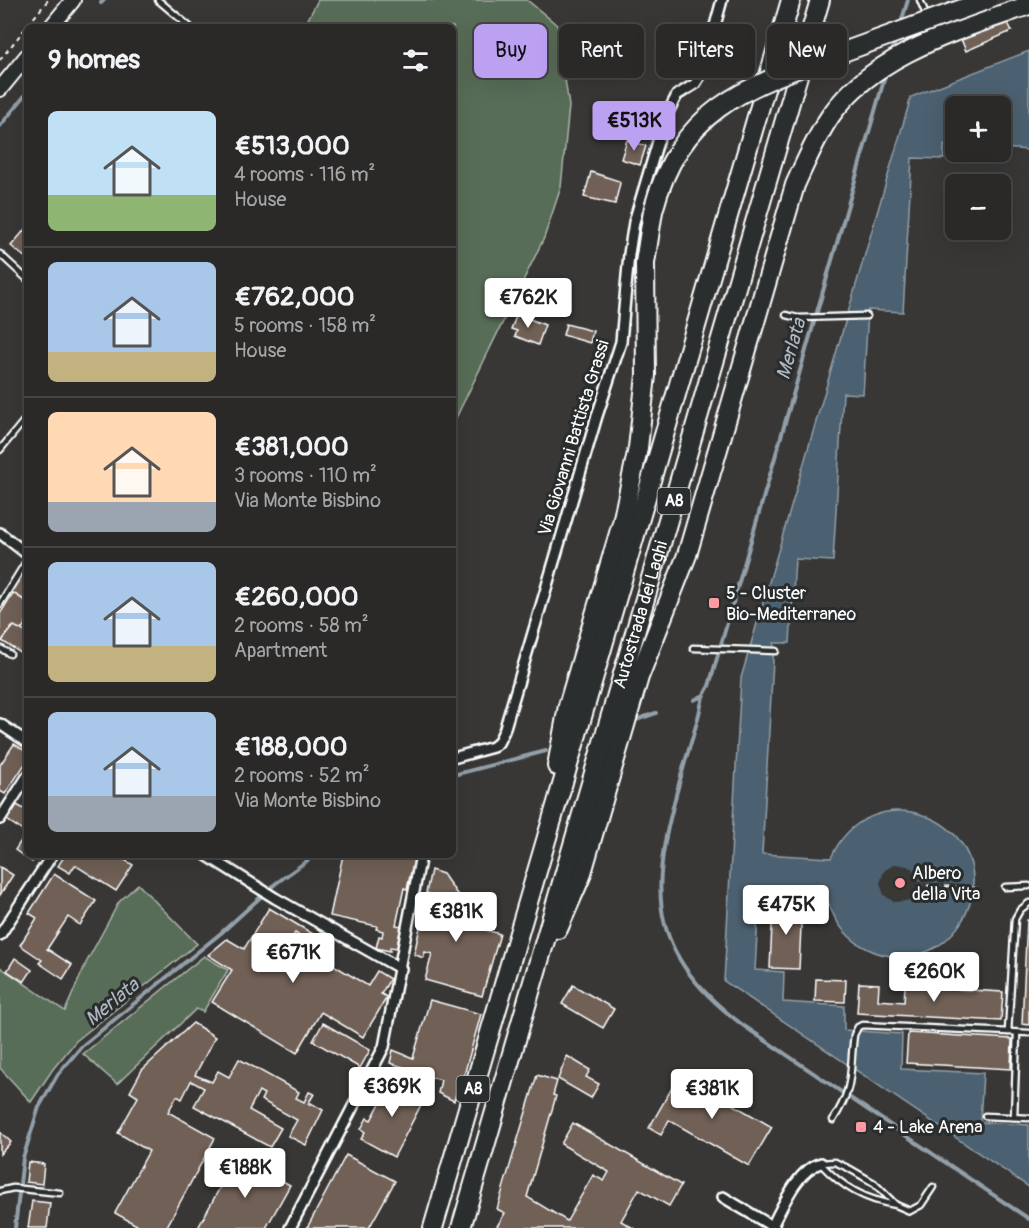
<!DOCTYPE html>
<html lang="en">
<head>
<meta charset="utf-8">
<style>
  body { margin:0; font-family:Pangolin,sans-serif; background:#323130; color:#f1f3f6; height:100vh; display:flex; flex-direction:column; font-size:22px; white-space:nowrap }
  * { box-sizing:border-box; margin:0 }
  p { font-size:20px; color:#a5a6a8 }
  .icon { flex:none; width:33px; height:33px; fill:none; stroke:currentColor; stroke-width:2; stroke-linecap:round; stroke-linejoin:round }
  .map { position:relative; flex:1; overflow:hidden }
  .details { position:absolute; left:24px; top:24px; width:432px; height:834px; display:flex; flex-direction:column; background:#2a2928; border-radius:9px; box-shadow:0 6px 24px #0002,0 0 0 2px #464545 }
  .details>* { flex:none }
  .top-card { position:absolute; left:474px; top:24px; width:465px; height:54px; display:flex; gap:12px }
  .fabs { position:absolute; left:945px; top:96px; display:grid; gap:12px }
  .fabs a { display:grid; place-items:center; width:66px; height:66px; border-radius:9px; background:#2a2928; box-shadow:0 6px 24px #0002,0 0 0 2px #464545; font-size:30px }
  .price { position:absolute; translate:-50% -51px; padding:0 14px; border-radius:6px; background:#fff; color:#222; font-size:20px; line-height:39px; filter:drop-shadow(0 2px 3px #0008) }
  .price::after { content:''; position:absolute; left:50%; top:36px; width:18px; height:14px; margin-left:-9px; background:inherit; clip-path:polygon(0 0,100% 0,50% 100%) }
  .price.selected { background:#bca0f2; color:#111 }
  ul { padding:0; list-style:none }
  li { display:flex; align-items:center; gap:18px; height:150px; padding:0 24px }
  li+li { border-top:2px solid #464545 }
  li span { display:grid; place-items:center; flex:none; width:168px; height:120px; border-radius:9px; color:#555 }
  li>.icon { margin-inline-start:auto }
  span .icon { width:72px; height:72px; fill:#fffc; stroke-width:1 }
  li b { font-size:26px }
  h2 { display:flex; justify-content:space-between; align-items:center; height:72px; padding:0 24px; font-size:26px }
  .tag { padding:0 21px; border-radius:9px; background:#2a2928; box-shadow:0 6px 24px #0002,0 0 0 2px #464545; font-size:21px; line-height:54px }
  .tag.selected { background:#bca0f2; color:#111 }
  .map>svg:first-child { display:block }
  .green { fill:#586d58; stroke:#acb6ac; stroke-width:1.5 }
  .water { fill:#4b606f; stroke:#93a0a9; stroke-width:1.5 }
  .pier { fill:#383736 }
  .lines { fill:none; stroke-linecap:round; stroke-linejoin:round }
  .stream { stroke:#93a0a9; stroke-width:4 }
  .building { fill:#6f6056; stroke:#fff; stroke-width:1.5; fill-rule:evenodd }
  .lane-casing { stroke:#fff; stroke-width:9 }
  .street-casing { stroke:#fff; stroke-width:14 }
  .secondary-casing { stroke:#fff; stroke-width:18 }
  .highway-casing { stroke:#fff; stroke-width:22 }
  .path { stroke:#fff; stroke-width:2; stroke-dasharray:4.5 4.5; stroke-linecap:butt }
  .lane { stroke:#2a2d2e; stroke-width:4.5 }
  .street { stroke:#2a2d2e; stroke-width:9 }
  .secondary { stroke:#2a2d2e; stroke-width:14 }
  .highway { stroke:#2a2d2e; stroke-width:18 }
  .highway-bridge-casing { stroke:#fff; stroke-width:22; stroke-linecap:butt }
  .highway-bridge { stroke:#2a2d2e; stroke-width:18 }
  .poi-dot { fill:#ff9aa2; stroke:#2a2d2e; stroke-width:2 }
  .labels { text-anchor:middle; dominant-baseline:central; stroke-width:6; stroke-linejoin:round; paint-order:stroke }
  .shield { fill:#2a2d2e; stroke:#bfc0c0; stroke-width:1.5 }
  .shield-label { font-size:16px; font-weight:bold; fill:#fff }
  .street-label { font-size:18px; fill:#fff; stroke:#2a2d2e }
  .poi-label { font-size:18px; fill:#fff; stroke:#2a2d2e; text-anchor:start }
  .water-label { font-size:20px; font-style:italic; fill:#aeb7be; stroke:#2a2d2e }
</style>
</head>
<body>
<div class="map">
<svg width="1029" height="1228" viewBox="0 0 1029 1228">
  <rect width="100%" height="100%" fill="#383736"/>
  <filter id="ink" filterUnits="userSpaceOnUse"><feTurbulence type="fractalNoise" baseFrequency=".0167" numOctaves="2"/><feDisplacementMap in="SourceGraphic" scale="12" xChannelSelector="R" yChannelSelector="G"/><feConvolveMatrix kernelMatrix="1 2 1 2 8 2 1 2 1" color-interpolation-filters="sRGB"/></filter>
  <g filter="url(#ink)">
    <!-- green -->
    <g class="green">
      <polygon points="318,0 527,0 557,25 569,106 561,187 544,238 453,424 453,27 304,27"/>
      <polygon points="138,884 197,944 76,1041 53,1069 31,1102 0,1068 0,967 65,1011 86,963 119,902"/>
      <polygon points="204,956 228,970 203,1012 196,1009 117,1084 83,1054"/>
    </g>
    <!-- water -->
    <path class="water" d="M1029 51V150L1001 148 1000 106H956L955 146 944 145V159L912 158 903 312 868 310 863 394 843 393 833 561 795 559 790 643H774L762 854 831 858C868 772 994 815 970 903 965 920 953 936 938 946 917 959 890 960 868 949 848 940 835 922 828 902L759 898 755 970 784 972 783 1002 844 1006V1030L902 1034 901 1069 983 1073 980 1122 1029 1125V1187L724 981 741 678 911 97Z"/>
    <!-- pier -->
    <polygon class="pier" points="895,864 907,866 913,869 919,882 972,885 972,891 918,888 912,898 906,901 894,902 884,895 880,883 884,871"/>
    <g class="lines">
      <!-- stream -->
      <g class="stream">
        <polyline points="101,3 104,0"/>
        <polyline points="900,26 908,0"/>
        <polyline points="82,27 84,25"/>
        <polyline points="891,55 896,39"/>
        <polyline points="0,126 27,93"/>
        <path d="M703 696C699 718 692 740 685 762 652 879 636 945 744 1026L1029 1219"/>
        <polyline points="694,700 704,695 709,686 886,73"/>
        <polyline points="633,721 656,713"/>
        <polyline points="453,775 546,751"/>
        <polyline points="15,1228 23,1158 39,1107 58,1074 82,1046 221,933 275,884 315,855"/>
      </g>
    </g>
    <!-- building -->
    <g class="building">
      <polygon points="1008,23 1012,31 966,51 961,39"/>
      <polygon points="627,140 646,146 640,165 621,159"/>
      <polygon points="591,172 619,181 620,183 615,204 584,197"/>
      <polygon points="27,227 27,259 11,246"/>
      <polygon points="517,314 545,325 538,345 515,336 517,331 511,329"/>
      <polygon points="566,324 593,331 590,343 563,335"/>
      <polygon points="27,567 27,602 11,592"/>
      <polygon points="13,593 27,602 27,621 22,629 12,627 2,641 0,640 0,614"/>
      <polygon points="14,626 27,633 27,650 24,655 2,641"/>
      <polygon points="14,744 27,752 27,761 5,794 0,791 0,765"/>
      <polygon points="17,805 27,811 27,855 37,855 32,862 15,850 26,833 7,820"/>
      <polygon points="65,855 117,855 133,865 116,891 75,865 70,873 58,866"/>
      <polygon points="343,855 415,855 407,889 404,888 396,925 401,926 397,948 390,947 390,951 376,948 379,936 382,937 383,931 376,929 377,926 330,916"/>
      <polygon points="0,867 13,875 0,895"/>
      <polygon points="431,870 443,874 459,897 457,901 477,907 472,926 500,934 482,996 425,980 432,954 425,952 423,958 414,954 423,914 435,917 433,922 441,925 448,899 426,893"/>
      <polygon points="54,874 96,901 80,925 68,917 47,949 72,965 63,979 39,963 42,960 20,945 37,918 29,913"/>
      <polygon points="773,903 802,905 799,969 770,968"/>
      <path d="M269 908 330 944 322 958 368 986 377 971 390 979 381 994 387 997 363 1037 321 1012 297 1053 212 1002 232 970 208 955 227 939 244 949ZM295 933 312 943 307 951 290 941Z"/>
      <polygon points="1027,920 1029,920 1029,1025 1022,1024"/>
      <polygon points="15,958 32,970 24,982 7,971"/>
      <polygon points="816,979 846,980 845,1002 815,1001"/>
      <polygon points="859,983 879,984 878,1000 904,1002 905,986 1003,992 1001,1021 857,1013"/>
      <polygon points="573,985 614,1009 603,1028 562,1004"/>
      <polygon points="430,1000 481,1014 461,1086 459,1085 454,1101 438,1093 441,1080 410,1071 410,1069 390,1063 393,1050 413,1058"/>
      <polygon points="193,1023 215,1037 195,1075 212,1082 218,1071 229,1077 239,1059 299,1092 296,1098 304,1102 309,1092 314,1094 308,1104 310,1105 311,1103 323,1110 306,1145 288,1136 297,1120 261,1100 264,1094 259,1091 249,1110 281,1128 270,1147 194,1106 204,1088 191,1081 182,1099 177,1096 168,1112 215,1138 166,1228 142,1228 115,1213 149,1151 118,1133 138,1097 130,1092 142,1070"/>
      <polygon points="323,1023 370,1050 360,1068 313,1041"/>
      <polygon points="908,1033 1012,1039 1011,1069 906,1063"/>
      <polygon points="567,1056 590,1070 586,1077 599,1084 591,1098 558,1079"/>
      <polygon points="680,1074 772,1127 749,1166 669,1120 661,1135 649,1128"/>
      <polygon points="537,1075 557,1081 553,1095 556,1096 527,1197 567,1221 593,1175 604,1181 609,1172 561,1144 573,1123 681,1185 669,1206 639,1189 621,1221 633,1228 496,1228 505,1213 497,1209"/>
      <polygon points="392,1080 425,1097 394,1157 361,1139 365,1132 361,1129 367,1118 371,1120 384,1096 380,1094 386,1083 390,1085"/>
      <polygon points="0,1132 11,1142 0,1154"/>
      <polygon points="346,1155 395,1181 369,1228 307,1228"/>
      <polygon points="237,1156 290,1185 266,1228 198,1228"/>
      <polygon points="28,1162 44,1164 42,1184 26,1182"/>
      <polygon points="32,1201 50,1203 47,1228 28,1228"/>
    </g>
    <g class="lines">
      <defs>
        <g id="lane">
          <polyline points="158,0 190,27"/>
          <polyline points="920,0 927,17"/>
          <polyline points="0,254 27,279"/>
          <polyline points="786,315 798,318 867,316"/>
          <polyline points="0,450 27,417"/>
          <polyline points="0,604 27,560"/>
          <polyline points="0,648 10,654"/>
          <polyline points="693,648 776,651"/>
          <polyline points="1005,887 1029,886"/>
          <polyline points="1008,1032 1015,919 1020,910 1029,903"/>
          <polyline points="985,1116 1029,1118"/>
          <polyline points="1014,1117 1017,1033"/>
          <path d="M833 1120C855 1086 849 1073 854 1035L858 1027 862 1025 1029 1033"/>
          <polyline points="821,1163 835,1162 850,1169 874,1183 896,1205 910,1211 921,1205 933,1187"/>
          <path d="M821 1164C842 1187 865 1200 896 1205"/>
          <polyline points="0,1191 13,1188 60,1193"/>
        </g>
        <g id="street">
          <polyline points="0,533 27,554"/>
          <polyline points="0,724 27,742"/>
          <polyline points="453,758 493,747 498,743 504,731 597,416 621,342 629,254 634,222 665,118 677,95 695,84 702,73 722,0"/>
          <polyline points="0,819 27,777"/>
          <polyline points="206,855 275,898 401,969"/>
          <polyline points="0,935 52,855"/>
          <polyline points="723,1197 775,1228"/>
          <polyline points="290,1228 384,1047 421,855"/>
          <path d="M771 1228C782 1208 797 1169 821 1163"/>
        </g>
        <g id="secondary">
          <polyline points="51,27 73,0"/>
          <polyline points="0,89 27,56"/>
        </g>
        <g id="highway">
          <polyline points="557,766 568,706 622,523 638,448 646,375 645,263 653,211"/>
          <path d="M558 929 581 876 639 677 687 555 795 185C806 161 816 137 831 115 876 52 960 30 1029 5"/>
          <polyline points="433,1228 791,0"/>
          <path id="s1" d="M461 1228 820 0"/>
        </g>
      </defs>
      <!-- lane casing -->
      <use href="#lane" class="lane-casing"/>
      <!-- street casing -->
      <use href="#street" class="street-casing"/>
      <!-- secondary casing -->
      <use href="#secondary" class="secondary-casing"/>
      <!-- highway casing -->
      <use href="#highway" class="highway-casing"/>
      <!-- path -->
      <g class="path">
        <polyline points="0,60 48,0"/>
        <polyline points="918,885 978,888"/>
      </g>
      <!-- lane -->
      <use href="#lane" class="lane"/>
      <!-- street -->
      <use href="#street" class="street"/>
      <!-- secondary -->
      <use href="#secondary" class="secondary"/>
      <!-- highway -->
      <use href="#highway" class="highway"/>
      <defs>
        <path id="highway-bridge" d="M653 211C681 104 752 85 846 51 893 34 940 17 987 0"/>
      </defs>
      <!-- highway-bridge casing -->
      <use href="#highway-bridge" class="highway-bridge-casing"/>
      <!-- highway-bridge -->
      <use href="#highway-bridge" class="highway-bridge"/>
    </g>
  </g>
  <!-- markers -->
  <g class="poi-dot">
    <rect x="708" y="597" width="12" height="12" rx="3"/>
    <circle cx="900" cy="883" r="6"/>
    <rect x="855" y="1121" width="12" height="12" rx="3"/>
  </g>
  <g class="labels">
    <!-- shield labels -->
    <g class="shield">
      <rect x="657.5" y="488" width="33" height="26" rx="4.5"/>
      <rect x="456.5" y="1076" width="33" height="26" rx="4.5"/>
    </g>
    <g class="shield-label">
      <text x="674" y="501">A8</text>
      <text x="473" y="1089">A8</text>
    </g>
    <!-- street labels -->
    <g class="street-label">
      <text transform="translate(574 438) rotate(-73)">Via Giovanni Battista Grassi</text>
      <text stroke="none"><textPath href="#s1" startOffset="639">Autostrada dei Laghi</textPath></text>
    </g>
    <!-- poi labels -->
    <g class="poi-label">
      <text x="726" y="593">5 - Cluster<tspan x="726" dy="21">Bio-Mediterraneo</tspan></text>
      <text x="912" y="873">Albero<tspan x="912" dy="21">della Vita</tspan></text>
      <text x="873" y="1127">4 - Lake Arena</text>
    </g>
    <!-- water labels -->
    <g class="water-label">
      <text transform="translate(791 349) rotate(-74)">Merlata</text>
      <text transform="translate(112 1002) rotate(-39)">Merlata</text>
    </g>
  </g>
</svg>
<div class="fabs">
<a>+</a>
<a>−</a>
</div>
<b class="price selected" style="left:634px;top:152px">€513K</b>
<b class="price" style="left:528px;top:329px">€762K</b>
<b class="price" style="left:786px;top:936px">€475K</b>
<b class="price" style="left:456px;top:943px">€381K</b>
<b class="price" style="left:293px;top:984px">€671K</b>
<b class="price" style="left:934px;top:1003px">€260K</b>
<b class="price" style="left:392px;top:1118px">€369K</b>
<b class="price" style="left:712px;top:1120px">€381K</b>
<b class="price" style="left:245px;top:1199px">€188K</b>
<div class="top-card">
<a class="tag selected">Buy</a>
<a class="tag">Rent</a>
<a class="tag">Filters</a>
<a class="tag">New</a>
</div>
<section class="details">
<h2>9 homes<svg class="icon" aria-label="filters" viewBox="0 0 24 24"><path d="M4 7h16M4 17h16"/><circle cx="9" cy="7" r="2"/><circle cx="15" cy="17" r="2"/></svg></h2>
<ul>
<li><span style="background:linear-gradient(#bfe0f5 70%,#8fb573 0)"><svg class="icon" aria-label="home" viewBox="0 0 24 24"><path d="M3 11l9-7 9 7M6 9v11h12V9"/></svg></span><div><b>€513,000</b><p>4 rooms · 116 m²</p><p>House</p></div></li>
<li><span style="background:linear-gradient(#a9c7e8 75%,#c2b280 0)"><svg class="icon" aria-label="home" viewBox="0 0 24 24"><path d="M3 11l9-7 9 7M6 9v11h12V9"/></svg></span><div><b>€762,000</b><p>5 rooms · 158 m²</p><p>House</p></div></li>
<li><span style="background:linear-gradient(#ffd9b3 75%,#9aa5b1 0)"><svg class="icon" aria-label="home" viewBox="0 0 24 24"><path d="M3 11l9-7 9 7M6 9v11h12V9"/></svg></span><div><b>€381,000</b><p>3 rooms · 110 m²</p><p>Via Monte Bisbino</p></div></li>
<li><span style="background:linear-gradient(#a9c7e8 70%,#c2b280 0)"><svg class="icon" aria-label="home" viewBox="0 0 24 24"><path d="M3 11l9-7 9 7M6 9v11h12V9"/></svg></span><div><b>€260,000</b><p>2 rooms · 58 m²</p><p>Apartment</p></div></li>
<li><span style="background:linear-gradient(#a9c7e8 70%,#9aa5b1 0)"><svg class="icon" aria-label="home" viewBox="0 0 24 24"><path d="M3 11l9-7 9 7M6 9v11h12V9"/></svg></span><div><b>€188,000</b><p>2 rooms · 52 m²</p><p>Via Monte Bisbino</p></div></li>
</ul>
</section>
</div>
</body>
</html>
